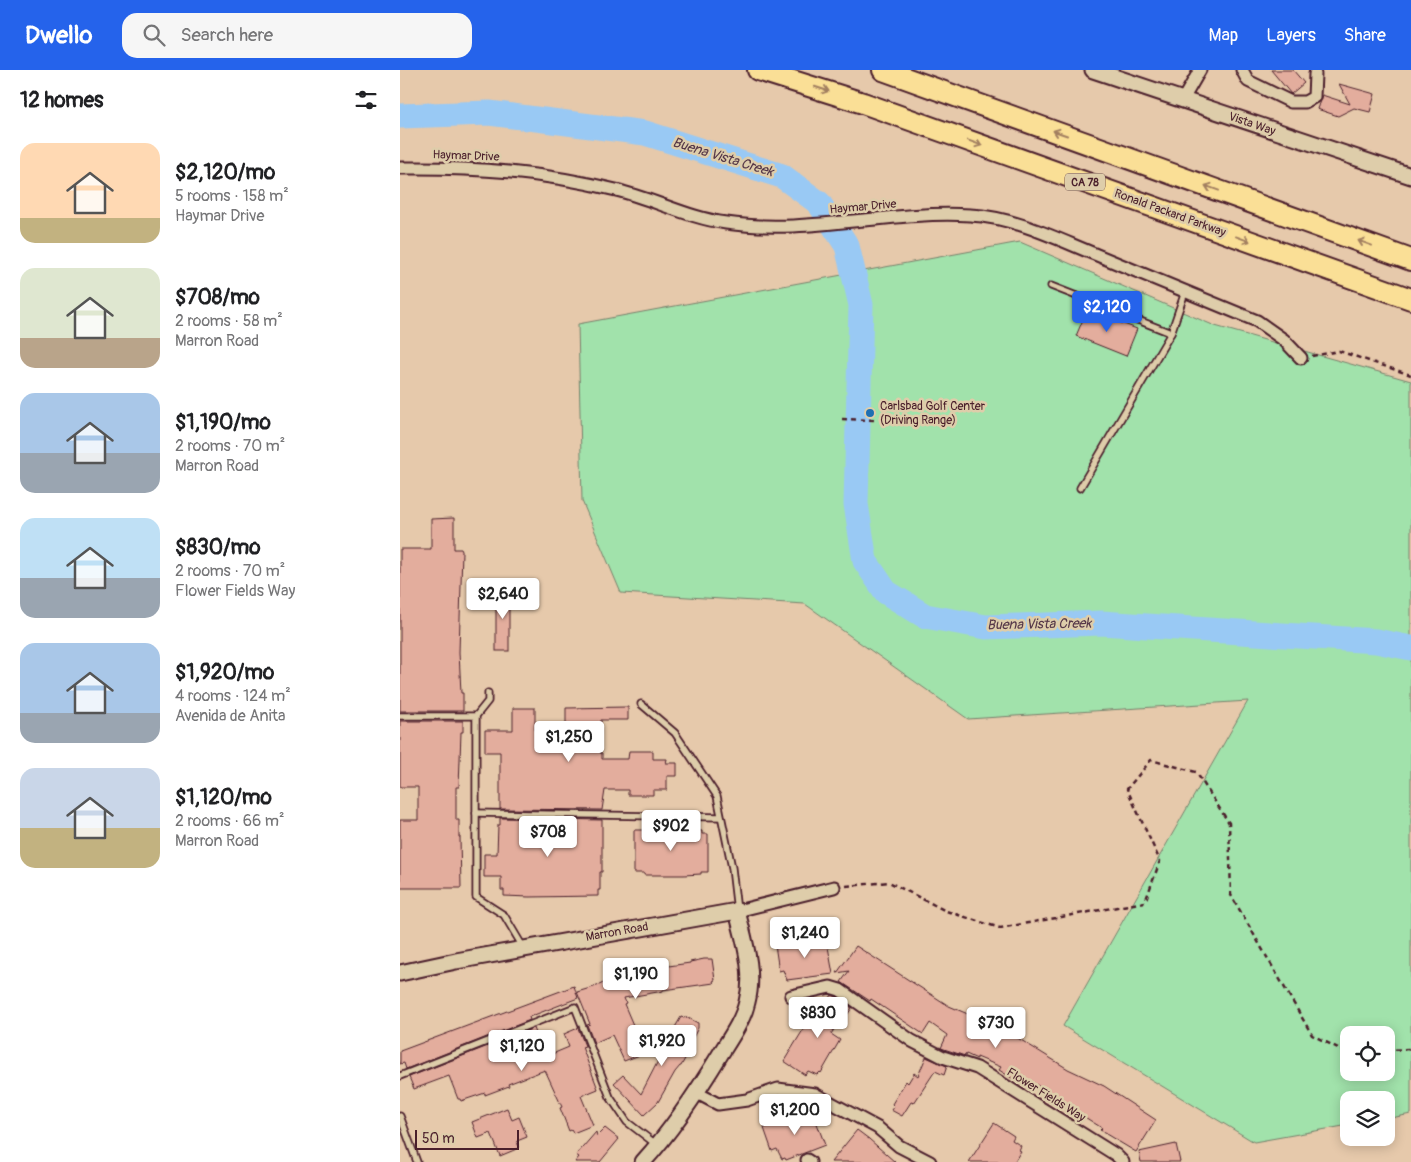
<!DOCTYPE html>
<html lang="en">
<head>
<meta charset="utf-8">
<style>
  body { margin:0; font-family:Pangolin,sans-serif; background:#f6f6f6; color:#202124; height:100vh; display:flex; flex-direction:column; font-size:19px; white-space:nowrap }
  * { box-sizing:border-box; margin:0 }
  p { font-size:16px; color:#757577 }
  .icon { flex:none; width:28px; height:28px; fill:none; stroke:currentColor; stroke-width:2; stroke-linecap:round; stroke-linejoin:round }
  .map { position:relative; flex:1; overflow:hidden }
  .side { display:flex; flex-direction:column; background:#fff; width:400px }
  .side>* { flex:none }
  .buttons { position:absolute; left:940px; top:956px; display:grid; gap:10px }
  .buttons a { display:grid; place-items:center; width:55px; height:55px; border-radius:10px; background:#fff; box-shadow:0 2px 12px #0003; font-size:25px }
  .scale { position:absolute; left:15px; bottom:12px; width:104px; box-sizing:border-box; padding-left:5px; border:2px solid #4a1f2b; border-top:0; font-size:14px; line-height:18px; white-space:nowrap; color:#4a1f2b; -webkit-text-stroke:4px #decdaa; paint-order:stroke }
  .price { position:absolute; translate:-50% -42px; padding:0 11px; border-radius:5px; background:#fff; color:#222; font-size:16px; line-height:32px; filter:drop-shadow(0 1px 2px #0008) }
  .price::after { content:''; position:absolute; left:50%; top:30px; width:15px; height:11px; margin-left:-8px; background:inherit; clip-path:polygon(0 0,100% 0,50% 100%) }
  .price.on { background:#2563eb; color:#fff }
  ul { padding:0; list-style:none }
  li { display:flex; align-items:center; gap:15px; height:125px; padding:0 20px }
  li span { display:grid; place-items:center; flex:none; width:140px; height:100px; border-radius:15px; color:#555 }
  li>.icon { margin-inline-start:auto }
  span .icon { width:60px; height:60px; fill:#fffc; stroke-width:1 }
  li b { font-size:21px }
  h2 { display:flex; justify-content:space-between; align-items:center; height:60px; padding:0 20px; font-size:21px }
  header { display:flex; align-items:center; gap:30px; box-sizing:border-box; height:70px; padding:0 25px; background:#2563eb; color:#fff }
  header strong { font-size:24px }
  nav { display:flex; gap:28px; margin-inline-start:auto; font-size:18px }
  .search { width:350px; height:45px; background:#f6f6f6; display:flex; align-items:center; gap:12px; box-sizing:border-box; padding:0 18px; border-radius:15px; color:#757577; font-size:19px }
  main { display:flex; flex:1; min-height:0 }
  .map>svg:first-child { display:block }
  .green { fill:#a1e2ab; stroke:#76806b; fill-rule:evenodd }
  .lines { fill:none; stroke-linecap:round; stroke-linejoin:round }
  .river { stroke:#99c9f4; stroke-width:25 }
  .building { fill:#e3ad9d; stroke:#4a1f2b }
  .lane-casing { stroke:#4a1f2b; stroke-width:9 }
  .street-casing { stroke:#4a1f2b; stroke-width:15 }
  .secondary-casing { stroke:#4a1f2b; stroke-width:19 }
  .highway-casing { stroke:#4a1f2b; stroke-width:24 }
  .path { stroke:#4a1f2b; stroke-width:2.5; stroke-dasharray:5 4; stroke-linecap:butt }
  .lane { stroke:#decdaa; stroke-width:5.5 }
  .street { stroke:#decdaa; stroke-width:11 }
  .secondary { stroke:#decdaa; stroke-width:15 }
  .highway { stroke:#fadf96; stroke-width:20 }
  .oneway { stroke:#a27f60 }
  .poi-dot { fill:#1f6fb2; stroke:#decdaa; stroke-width:2 }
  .labels { text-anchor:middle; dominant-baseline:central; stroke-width:5; stroke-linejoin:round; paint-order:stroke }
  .shield { fill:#decdaa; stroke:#765351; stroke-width:1 }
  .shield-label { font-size:11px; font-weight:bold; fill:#4a1f2b }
  .street-label { font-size:12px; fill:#4a1f2b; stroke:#decdaa }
  .poi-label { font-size:12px; fill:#4a1f2b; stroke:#decdaa; text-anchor:start }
  .water-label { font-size:14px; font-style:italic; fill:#563849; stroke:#decdaa }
</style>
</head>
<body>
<header>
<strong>Dwello</strong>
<div class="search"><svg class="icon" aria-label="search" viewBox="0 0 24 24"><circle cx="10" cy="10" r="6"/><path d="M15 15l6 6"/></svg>Search here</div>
<nav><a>Map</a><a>Layers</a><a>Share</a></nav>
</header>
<main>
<section class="side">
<h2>12 homes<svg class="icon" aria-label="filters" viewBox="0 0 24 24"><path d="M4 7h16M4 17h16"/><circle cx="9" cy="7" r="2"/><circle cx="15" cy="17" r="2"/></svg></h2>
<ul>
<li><span style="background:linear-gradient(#ffd9b3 75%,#c2b280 0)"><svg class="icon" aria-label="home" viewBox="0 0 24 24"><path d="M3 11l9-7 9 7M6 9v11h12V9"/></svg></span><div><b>$2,120/mo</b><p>5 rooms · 158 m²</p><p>Haymar Drive</p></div></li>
<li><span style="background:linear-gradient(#dfe7d0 70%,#b9a48a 0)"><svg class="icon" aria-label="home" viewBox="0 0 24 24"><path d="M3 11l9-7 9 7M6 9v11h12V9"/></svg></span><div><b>$708/mo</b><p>2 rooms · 58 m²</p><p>Marron Road</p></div></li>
<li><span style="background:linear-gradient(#a9c7e8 60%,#9aa5b1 0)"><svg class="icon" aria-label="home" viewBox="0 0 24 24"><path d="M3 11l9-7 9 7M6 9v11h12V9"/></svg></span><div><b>$1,190/mo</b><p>2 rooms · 70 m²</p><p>Marron Road</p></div></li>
<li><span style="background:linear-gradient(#bfe0f5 60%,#9aa5b1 0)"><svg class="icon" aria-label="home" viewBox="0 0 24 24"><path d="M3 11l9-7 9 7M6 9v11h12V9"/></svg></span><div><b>$830/mo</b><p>2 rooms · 70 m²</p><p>Flower Fields Way</p></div></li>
<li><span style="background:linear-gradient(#a9c7e8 70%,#9aa5b1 0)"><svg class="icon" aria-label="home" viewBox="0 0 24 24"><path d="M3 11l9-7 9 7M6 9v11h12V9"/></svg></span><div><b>$1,920/mo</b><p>4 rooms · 124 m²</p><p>Avenida de Anita</p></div></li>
<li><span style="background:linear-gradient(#c9d6e8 60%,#c2b280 0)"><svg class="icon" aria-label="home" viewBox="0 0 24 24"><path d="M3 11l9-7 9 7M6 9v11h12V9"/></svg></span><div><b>$1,120/mo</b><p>2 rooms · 66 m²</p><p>Marron Road</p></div></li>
</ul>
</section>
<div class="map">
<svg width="1011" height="1092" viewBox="0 0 1011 1092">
  <rect width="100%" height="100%" fill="#e6c9ab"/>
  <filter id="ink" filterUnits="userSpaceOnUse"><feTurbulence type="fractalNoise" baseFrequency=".02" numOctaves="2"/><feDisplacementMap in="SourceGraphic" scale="10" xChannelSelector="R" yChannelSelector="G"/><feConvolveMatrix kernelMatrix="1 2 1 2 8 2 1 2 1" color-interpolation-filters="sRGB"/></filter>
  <g filter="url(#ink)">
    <!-- green -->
    <path class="green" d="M620 172 815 256 1011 311V1044L986 1049V1030H949V1055L854 1072 663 956 848 631 568 649 405 534 221 523 182 431 178 254ZM949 965H986V1002H949Z"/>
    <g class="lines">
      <!-- river -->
      <polyline class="river" points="0,46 89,43 245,63 382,106 419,133 447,176 461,235 456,434 465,491 486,522 525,546 586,557 701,553 976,571 1011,578"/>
    </g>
    <!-- building -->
    <g class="building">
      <polygon points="871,0 893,0 904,13 891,24"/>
      <polygon points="939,14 975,24 970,42 954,38 938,46 917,39 922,25 950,34"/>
      <polygon points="687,240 737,259 726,286 676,266"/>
      <polygon points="54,448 54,479 61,479 62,481 59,582 61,623 63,623 63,641 0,641 0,479 31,479 31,449"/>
      <rect x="96" y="520" width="13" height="61"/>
      <polygon points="228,637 228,650 201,650 200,683 202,683 202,689 228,689 229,681 253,681 253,689 267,689 266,693 277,693 277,706 267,706 267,720 253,720 253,725 228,725 228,720 205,720 202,740 100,739 100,682 85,682 85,660 113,660 113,638 135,638 135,660 166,660 166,638"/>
      <polygon points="0,651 63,651 63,662 61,662 59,717 56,717 56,750 59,750 59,767 60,767 61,818 0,818 0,750 18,750 18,717 0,717"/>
      <polygon points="100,748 202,750 202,802 200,802 200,820 198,820 198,826 129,827 104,826 104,820 101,820 101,807 84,807 84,784 97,784 98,755 100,755"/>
      <polygon points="234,760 284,760 302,761 302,764 308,764 308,802 301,802 301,804 284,805 244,805 244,803 234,803"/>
      <polygon points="426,866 433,904 387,910 383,900 379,901 375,875"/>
      <polygon points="456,876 549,936 603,959 668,999 704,1016 756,1050 736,1082 706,1064 706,1063 700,1060 702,1058 680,1044 679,1046 650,1031 653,1025 630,1011 626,1017 599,1000 601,997 577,987 577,989 566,984 565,986 541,978 547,965 530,953 523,964 471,929 470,931 441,912 449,901 437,903"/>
      <polygon points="304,889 312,889 315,910 313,911 314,913 263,920 263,921 224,928 226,933 224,934 245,983 224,991 212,965 194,973 187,955 190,954 177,922 197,916 212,909 214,911 229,905 234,905 234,903 240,901 240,900 290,893 290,892"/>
      <polygon points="174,916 178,928 129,947 130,950 6,999 4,993 0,994 0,981"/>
      <polygon points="432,925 437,927 452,938 445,948 443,946 431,964 440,970 421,1003 420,1002 417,1005 408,1001 405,1005 384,991 411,947 415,949"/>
      <polygon points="281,947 284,948 286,947 298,953 298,958 288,977 286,984 287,985 281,996 280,996 275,1002 258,1032 244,1045 214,1013 223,1005 241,1024 258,991 256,990"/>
      <polygon points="134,958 145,987 169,977 164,964 178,958 185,976 182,977 198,1019 181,1026 193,1055 173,1063 171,1060 169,1061 160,1038 162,1037 145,1000 108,1014 109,1016 85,1025 85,1023 61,1031 60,1029 58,1029 49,1006 14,1019 9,1007"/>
      <polygon points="526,987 547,996 544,1005 535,1001 514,1033 511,1032 502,1046 491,1040 494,1036 492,1034 506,1011 508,1013 514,1003 518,1006"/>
      <polygon points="107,1038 112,1050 119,1047 127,1067 117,1071 119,1078 100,1086 91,1063 78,1068 72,1052"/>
      <polygon points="412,1040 425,1075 386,1090 385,1088 382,1089 377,1079 372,1081 364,1058"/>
      <polygon points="594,1053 614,1066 612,1070 621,1076 619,1080 621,1081 614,1092 569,1092"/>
      <polygon points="205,1058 219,1069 200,1092 175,1092 179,1087 176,1085 196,1062 197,1066"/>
      <polygon points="457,1060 469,1069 495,1092 431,1092"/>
      <polygon points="776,1074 780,1092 741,1092 739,1082"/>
    </g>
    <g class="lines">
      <defs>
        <g id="lane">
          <polyline points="651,216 771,263"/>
          <polyline points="680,418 771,263 785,222"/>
          <polyline points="88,623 88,631 76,646 76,827 104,845 123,877"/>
          <polyline points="241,634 275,663 317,726 332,798 337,841"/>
          <polyline points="0,646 76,646"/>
          <polyline points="76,743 321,747"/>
          <polyline points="0,1006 175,937 210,1027 227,1052 257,1075"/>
          <polyline points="0,1046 17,1092"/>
        </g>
        <g id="street">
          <polyline points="842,0 848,11 891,32 905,32 914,27 915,4"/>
          <polyline points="782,31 800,0"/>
          <path d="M0 98C75 97 143 102 216 120 253 129 289 148 326 153 408 165 489 140 570 145 614 147 657 169 697 185 750 207 803 229 857 251L884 270 901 288"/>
          <polyline points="337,841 434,817"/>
          <polyline points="391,926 430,917 440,920 512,971 543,987 577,998 716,1085 723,1092"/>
          <polyline points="297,1023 318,1034 347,1030 378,1019 415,1024 478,1058 499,1076 530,1092"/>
          <polyline points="407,1090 410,1092"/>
        </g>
        <g id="secondary">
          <polyline points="693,0 1011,106"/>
          <path d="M0 903 56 891 337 841C344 870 355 902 347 932 343 950 331 967 321 983 298 1021 273 1059 243 1092"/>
        </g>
        <g id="highway">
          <polyline points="358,0 463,33 1011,229"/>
          <polyline points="483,0 1011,190"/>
        </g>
      </defs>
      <!-- lane casing -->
      <use href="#lane" class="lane-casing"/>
      <!-- street casing -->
      <use href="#street" class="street-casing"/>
      <!-- secondary casing -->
      <use href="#secondary" class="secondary-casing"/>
      <!-- highway casing -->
      <use href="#highway" class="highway-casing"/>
      <!-- path -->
      <g class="path">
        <polyline points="912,286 939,281 1011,305"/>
        <polyline points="442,349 476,350"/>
        <polyline points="446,816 489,812 546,841 600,858 745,832 760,791 727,719 751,690 796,702 829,753 831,825 912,965 944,981 949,981"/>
        <polyline points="986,980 1011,979"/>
      </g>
      <!-- lane -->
      <use href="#lane" class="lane"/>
      <!-- street -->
      <use href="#street" class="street"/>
      <!-- secondary -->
      <use href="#secondary" class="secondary"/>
      <!-- highway -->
      <use href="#highway" class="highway"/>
    </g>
    <!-- one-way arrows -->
    <defs><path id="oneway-shaft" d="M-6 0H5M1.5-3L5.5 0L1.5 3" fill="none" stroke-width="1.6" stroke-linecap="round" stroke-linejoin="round" transform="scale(1.25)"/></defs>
    <g class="oneway">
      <use href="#oneway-shaft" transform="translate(422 19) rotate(18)"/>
      <use href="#oneway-shaft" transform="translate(660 63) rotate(-161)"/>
      <use href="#oneway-shaft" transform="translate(575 73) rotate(20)"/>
      <use href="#oneway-shaft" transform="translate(812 118) rotate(-160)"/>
      <use href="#oneway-shaft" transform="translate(843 169) rotate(20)"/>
      <use href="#oneway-shaft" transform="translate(965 173) rotate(-160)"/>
    </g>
  </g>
  <!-- markers -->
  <circle class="poi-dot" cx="470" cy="343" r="5"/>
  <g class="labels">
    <!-- shield labels -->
    <rect class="shield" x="665" y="103.5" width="40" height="17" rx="4"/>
    <g class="shield-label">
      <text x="685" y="112">CA 78</text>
    </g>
    <!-- street labels -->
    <g class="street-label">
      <text transform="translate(852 54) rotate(19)">Vista Way</text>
      <text transform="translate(66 86) rotate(2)">Haymar Drive</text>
      <text transform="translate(463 137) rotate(-5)">Haymar Drive</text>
      <text transform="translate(770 143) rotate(20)">Ronald Packard Parkway</text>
      <text transform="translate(217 862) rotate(-10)">Marron Road</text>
      <text transform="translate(646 1025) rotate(32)">Flower Fields Way</text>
    </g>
    <!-- poi labels -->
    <g class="poi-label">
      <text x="480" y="336">Carlsbad Golf Center<tspan x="480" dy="14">(Driving Range)</tspan></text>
    </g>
    <!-- water labels -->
    <g class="water-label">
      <text transform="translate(323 87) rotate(17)">Buena Vista Creek</text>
      <text transform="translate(639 554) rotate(-1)">Buena Vista Creek</text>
    </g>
  </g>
</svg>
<div class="buttons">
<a><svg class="icon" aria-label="locate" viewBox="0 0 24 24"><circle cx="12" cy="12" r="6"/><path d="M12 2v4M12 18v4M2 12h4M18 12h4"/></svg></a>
<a><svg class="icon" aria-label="layers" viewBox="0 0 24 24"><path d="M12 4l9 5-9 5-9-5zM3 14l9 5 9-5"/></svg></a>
</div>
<div class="scale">50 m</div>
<b class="price on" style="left:707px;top:263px">$2,120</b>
<b class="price" style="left:103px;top:550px">$2,640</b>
<b class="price" style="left:169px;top:693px">$1,250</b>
<b class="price" style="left:271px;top:782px">$902</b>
<b class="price" style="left:148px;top:788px">$708</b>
<b class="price" style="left:405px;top:889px">$1,240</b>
<b class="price" style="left:236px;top:930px">$1,190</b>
<b class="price" style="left:418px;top:969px">$830</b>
<b class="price" style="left:596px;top:979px">$730</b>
<b class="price" style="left:262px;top:997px">$1,920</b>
<b class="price" style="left:122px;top:1002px">$1,120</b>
<b class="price" style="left:395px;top:1066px">$1,200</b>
</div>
</main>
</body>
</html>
